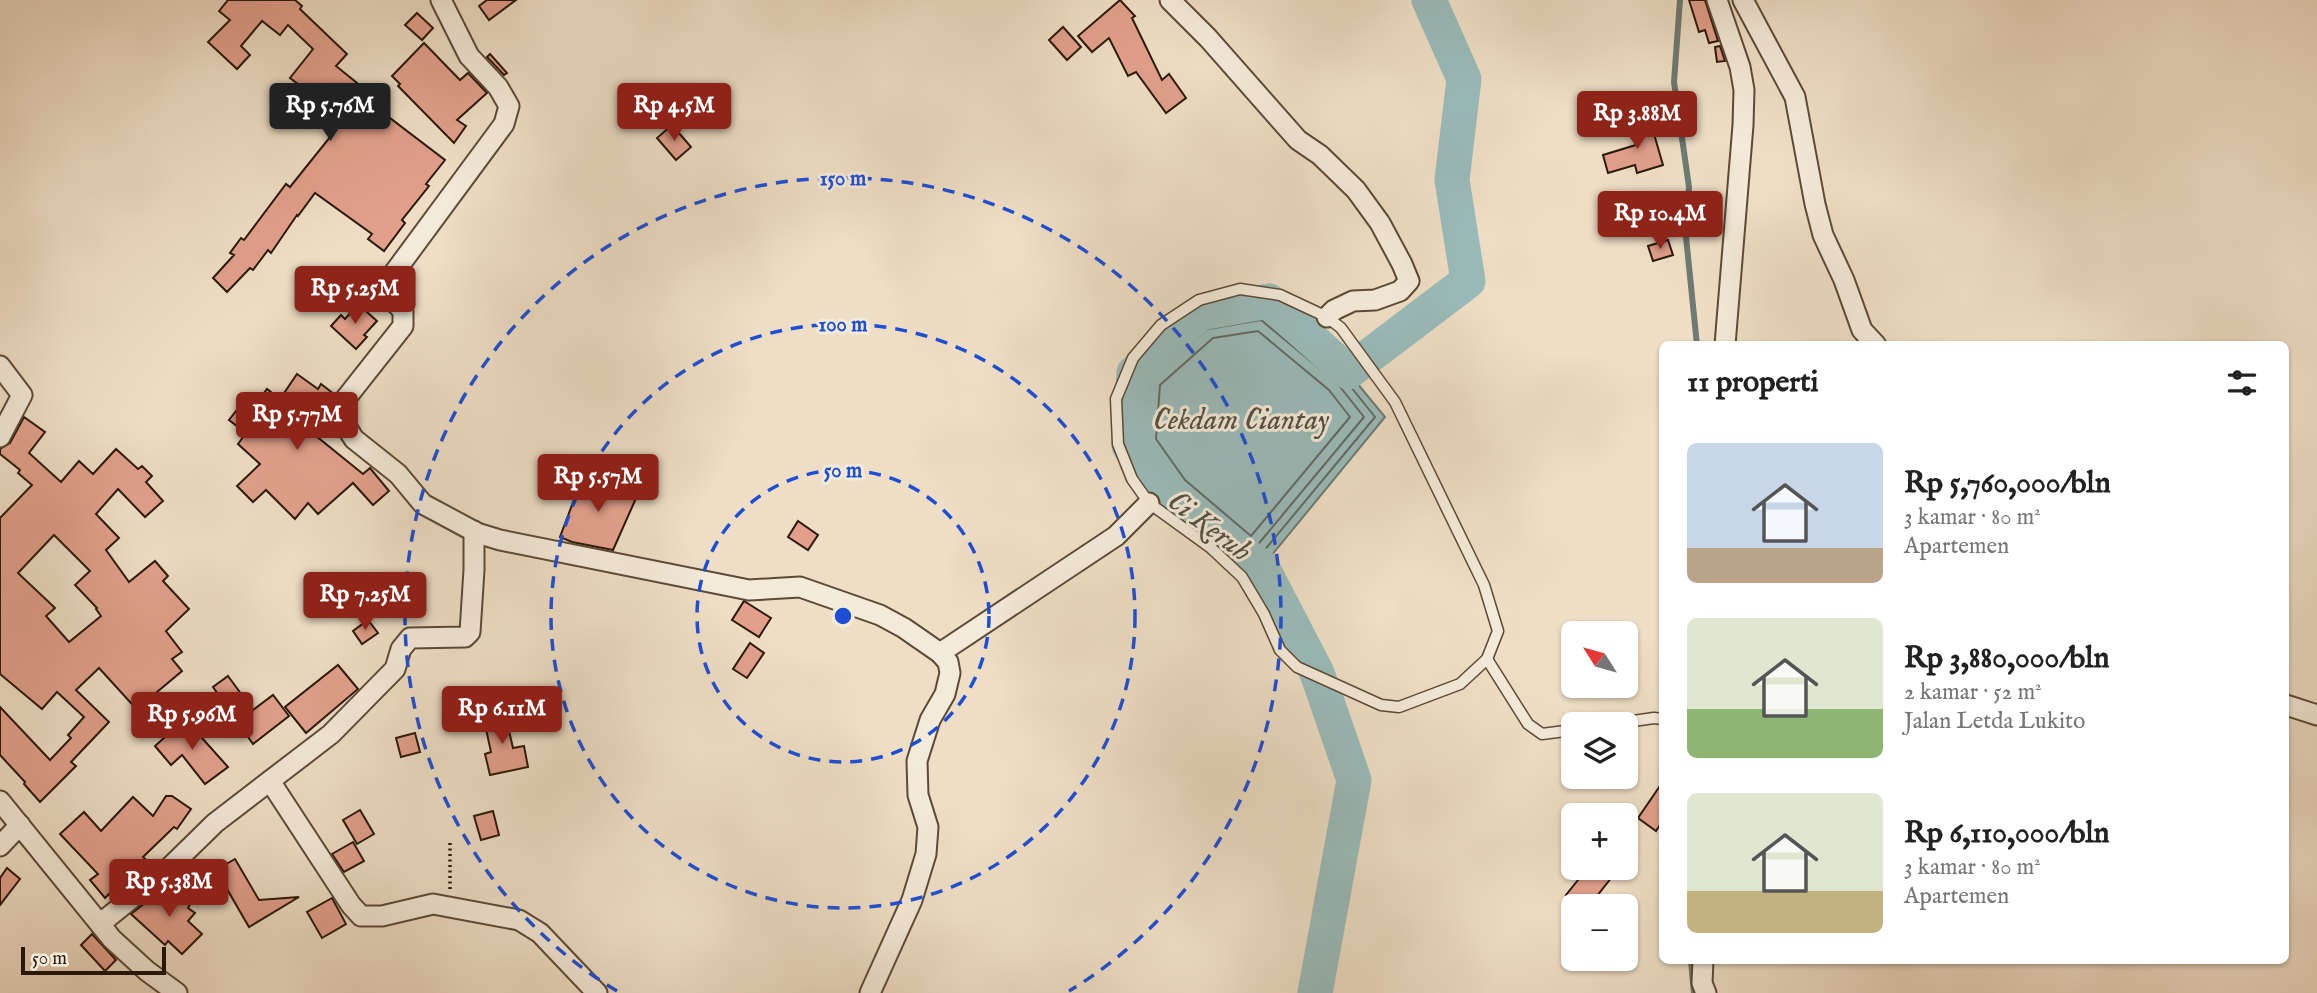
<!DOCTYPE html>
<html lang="id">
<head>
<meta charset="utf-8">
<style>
  body { margin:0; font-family:"IM FELL English",serif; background:#f2f2f2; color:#222; height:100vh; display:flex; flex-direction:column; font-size:26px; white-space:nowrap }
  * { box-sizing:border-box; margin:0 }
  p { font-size:23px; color:#767676 }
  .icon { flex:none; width:38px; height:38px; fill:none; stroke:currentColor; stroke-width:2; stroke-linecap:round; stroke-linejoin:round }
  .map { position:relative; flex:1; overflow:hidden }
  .sheet { position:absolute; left:1659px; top:341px; width:630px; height:623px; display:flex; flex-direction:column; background:#fff; border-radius:10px; box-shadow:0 2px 5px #0004 }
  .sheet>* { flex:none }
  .needle { width:46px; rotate:307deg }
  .buttons { position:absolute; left:1561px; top:621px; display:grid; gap:14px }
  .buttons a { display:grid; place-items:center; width:77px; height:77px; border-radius:10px; background:#fff; box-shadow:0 2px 5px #0004; font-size:35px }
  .scale { position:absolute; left:21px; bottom:18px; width:145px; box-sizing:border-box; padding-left:7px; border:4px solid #2b1808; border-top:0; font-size:19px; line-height:24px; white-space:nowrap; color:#2b1808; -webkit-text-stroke:5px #f4ead9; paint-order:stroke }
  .price { position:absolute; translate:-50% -60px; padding:0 16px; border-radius:7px; background:#8f2418; color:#fff; font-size:23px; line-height:46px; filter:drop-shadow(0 2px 4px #0008) }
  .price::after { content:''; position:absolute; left:50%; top:42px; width:21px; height:16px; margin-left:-10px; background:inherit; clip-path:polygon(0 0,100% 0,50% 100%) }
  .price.active { background:#222; color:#fff }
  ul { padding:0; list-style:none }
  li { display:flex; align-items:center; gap:21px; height:175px; padding:0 28px }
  li span { display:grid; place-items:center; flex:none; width:196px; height:140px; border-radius:10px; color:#555 }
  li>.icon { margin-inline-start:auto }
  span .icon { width:84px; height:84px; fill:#fffc; stroke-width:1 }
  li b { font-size:30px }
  h2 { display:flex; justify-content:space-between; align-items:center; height:84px; padding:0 28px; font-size:30px }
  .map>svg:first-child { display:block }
  .water { fill:#9abbba; stroke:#6e7a73; stroke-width:2 }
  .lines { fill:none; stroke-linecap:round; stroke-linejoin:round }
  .shore { stroke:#626a61; stroke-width:2 }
  .stream { stroke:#6e7a73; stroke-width:6 }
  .river { stroke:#9abbba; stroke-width:35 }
  .building { fill:#e2a08c; stroke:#2b1808; stroke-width:2; fill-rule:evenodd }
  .lane-casing { stroke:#5c4a37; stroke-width:13 }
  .street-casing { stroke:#5c4a37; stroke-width:23 }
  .path { stroke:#2b1808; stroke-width:3.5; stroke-dasharray:2 3.5; stroke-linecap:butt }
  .lane { stroke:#f4ead9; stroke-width:10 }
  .street { stroke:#f4ead9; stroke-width:19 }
  .ring { fill:none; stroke:#1d4ed8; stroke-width:3.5; stroke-dasharray:12 9 }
  .labels { text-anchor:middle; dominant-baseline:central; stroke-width:6; stroke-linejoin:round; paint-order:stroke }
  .water-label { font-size:30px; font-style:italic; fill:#525146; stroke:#f4ead9 }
  .centre { fill:#1d4ed8; stroke:#f4ead9; stroke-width:3.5 }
  .ring-label { font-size:21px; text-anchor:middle; font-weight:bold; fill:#1d4ed8; stroke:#f4ead9; stroke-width:6; stroke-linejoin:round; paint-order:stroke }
</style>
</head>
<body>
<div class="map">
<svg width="2317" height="993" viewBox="0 0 2317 993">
  <rect width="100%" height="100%" fill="#eedec5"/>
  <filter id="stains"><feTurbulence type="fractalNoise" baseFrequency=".00286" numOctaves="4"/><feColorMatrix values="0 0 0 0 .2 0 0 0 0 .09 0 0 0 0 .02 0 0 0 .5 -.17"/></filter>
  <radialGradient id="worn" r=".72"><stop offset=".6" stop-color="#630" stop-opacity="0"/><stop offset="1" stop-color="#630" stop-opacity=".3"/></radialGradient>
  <!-- water -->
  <polygon class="water" points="1267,303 1348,372 1385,417 1262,567 1236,559 1165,497 1129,446 1134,373 1201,313"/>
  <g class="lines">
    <!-- shore -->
    <g class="shore">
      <polygon points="1264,311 1343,377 1375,417 1258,558 1239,552 1171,493 1136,445 1142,375 1205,320"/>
      <polygon points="1261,320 1337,383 1364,417 1255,548 1243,544 1177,487 1145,442 1150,379 1208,329"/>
      <polygon points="1258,331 1329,390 1350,417 1251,536 1185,480 1156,439 1160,385 1213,338"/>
    </g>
    <!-- stream -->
    <g class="stream">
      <polyline points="1680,0 1674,82 1689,187 1686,237 1697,345"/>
      <polyline points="1691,961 1694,993"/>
    </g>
    <!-- river -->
    <polyline class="river" points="1315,993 1354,780 1317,673 1262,567 1165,497 1129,446 1134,373 1201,313 1269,301 1348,372 1468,281 1452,180 1464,79 1429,0"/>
  </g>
  <!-- building -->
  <g class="building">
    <polygon points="228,0 295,0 302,6 300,9 347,54 336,66 357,83 352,89 445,160 426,184 429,186 402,220 405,223 384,251 368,239 372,234 315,193 298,216 297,215 271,253 268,250 253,270 250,268 227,292 213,278 234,255 230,253 241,238 244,240 286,184 290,187 347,116 318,91 314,96 290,78 313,49 288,25 280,35 262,21 241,46 250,55 237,69 208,42 230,20 219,11"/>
    <polygon points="487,0 516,0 489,20 479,6"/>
    <polygon points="1120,0 1135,16 1132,18 1162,80 1169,74 1186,98 1166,113 1136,72 1128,76 1109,38 1092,52 1078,36"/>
    <polygon points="1689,0 1705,0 1718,41 1709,43 1705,30 1699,32"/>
    <polygon points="417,13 433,28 422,40 405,25"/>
    <polygon points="1063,27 1081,47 1067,60 1049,40"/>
    <polygon points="424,43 460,80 468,73 487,93 457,120 466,126 454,143 398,86 400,84 392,76"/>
    <polygon points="1720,46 1725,61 1717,62 1715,47"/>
    <polygon points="490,54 507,73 504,75 487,57"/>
    <polygon points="1651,118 1657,132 1654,134 1663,165 1637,173 1635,165 1608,173 1603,155 1639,144 1632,128"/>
    <polygon points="672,125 691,147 676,160 657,138"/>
    <polygon points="1668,240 1673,255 1653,261 1648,246"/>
    <polygon points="358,304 377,321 364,335 367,337 356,349 331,326 341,315 345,319"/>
    <polygon points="297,374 318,389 321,384 334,394 331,403 310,431 363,474 370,468 389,491 373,505 353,483 318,514 308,503 295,519 266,490 253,502 237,486 260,464 238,444 246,433 229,420 240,406 249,413 267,389 280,399"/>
    <path d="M24 417 45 432 29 453 61 482 79 461 93 474 116 449 138 469 142 466 152 476 146 482 163 501 145 517 118 489 96 514 119 538 106 550 129 582 155 561 168 576 163 581 189 609 166 631 182 652 172 659 182 671 151 697 154 700 139 712 99 668 76 690 109 722 71 762 76 766 40 802 24 784 25 782 0 755V707L50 760 71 738 68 735 84 717 57 692 42 709 0 674V518L32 485 18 473 20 470 0 454V449L10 443ZM54 535 90 571 75 585 97 608 96 609 101 616 69 642 46 616 55 608 18 573Z"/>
    <polygon points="584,473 637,496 613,550 572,542 560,537"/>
    <polygon points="798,521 818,535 808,550 788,537"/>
    <polygon points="744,601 771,618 759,637 732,620"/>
    <polygon points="368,620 378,633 362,644 353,631"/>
    <polygon points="750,643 764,653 747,678 733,669"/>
    <polygon points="338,665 358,689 306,733 285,707"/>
    <polygon points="228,676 253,710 273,695 289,716 253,744 213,687"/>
    <polygon points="504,710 513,748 524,746 528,767 490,775 485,754 491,752 483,715"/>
    <polygon points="185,719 228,767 205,784 182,755 171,765 155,746"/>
    <polygon points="415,733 420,752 401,757 396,738"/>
    <polygon points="1662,783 1662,822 1656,831 1638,818"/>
    <polygon points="166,796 172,796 191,809 177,829 174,827 143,857 153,866 113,898 109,894 105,898 90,880 98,874 60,834 84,812 101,831 133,797 153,816"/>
    <polygon points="360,810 374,834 357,844 343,820"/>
    <polygon points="493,811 499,835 481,840 474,816"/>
    <polygon points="353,842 364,861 344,872 332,854"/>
    <polygon points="235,859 259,900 299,897 249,927 216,870"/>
    <polygon points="7,868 20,879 0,905 0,878"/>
    <polygon points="1599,868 1619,868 1589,906 1582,906 1566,895 1586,870 1593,875"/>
    <polygon points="169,884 191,903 188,908 195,913 188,921 202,934 182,954 168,941 165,945 131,914"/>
    <polygon points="332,898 346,924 322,938 307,912"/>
    <polygon points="92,934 116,960 105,971 81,945"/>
  </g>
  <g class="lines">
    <defs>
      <g id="lane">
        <polygon points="1240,289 1280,295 1327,317 1341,328 1395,402 1484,585 1498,631 1487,659 1460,684 1399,707 1381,705 1297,667 1280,650 1264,614 1242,577 1211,548 1149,503 1132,479 1118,444 1116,399 1133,358 1161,325 1199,300"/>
        <polyline points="1487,659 1528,724 1542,734 1573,730"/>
        <polyline points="1612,724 1654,718 1662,719"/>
      </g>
      <g id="street">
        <polyline points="441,0 469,56 498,87 509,106 504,124 388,281 386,289 389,296 403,311 403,326 343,402 342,420 354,439 398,474 423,504 477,533 500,540 749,590 800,587 880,615 904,628 940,653 948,662 950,673 945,694 930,720 917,761 918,795 928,827 926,854 912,900 870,993"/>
        <polyline points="1170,0 1208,38 1298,140 1320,155 1356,190 1380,223 1402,264 1409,281 1400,291 1375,300 1353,301 1334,310 1327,317"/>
        <polyline points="1717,0 1740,67 1744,90 1743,125 1725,345"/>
        <polyline points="1743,0 1795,97 1815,204 1823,235 1844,280 1862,330 1876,345"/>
        <polyline points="0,366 22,395 0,437"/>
        <polyline points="940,653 1116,536 1149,503"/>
        <polyline points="2286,705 2317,715"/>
        <polyline points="270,781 351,905 361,916 382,916 433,904 519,920 540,933 597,993"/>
        <polyline points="0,801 112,939 147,971 177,993"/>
        <polyline points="0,846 20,825"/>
        <polyline points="101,923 169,868 215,823 331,734 395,669 401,649 410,638 465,637 470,632 474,570 474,531"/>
        <polyline points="1703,961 1702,983 1706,993"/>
      </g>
    </defs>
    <!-- lane casing -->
    <use href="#lane" class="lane-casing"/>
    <!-- street casing -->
    <use href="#street" class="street-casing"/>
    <!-- path -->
    <polyline class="path" points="450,843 450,889"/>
    <!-- lane -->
    <use href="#lane" class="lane"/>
    <!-- street -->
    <use href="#street" class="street"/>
  </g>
  <!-- distance rings -->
  <g class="ring">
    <circle cx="843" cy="616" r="146"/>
    <circle cx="843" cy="616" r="292"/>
    <path d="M617 991A438 438 0 1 1 1069 991"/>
  </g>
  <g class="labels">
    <!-- water labels -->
    <g class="water-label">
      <text x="1241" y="421">Cekdam Ciantay</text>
      <text transform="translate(1209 527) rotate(37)">Ci Keruh</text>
    </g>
  </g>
  <circle cx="843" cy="616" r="10" class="centre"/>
  <g class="ring-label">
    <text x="843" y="185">150 m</text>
    <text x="843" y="331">100 m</text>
    <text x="843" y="477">50 m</text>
  </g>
  <rect width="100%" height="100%" filter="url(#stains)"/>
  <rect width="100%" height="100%" fill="url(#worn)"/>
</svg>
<div class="buttons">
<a><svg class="needle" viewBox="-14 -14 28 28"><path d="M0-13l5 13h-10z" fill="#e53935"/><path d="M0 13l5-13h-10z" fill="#767676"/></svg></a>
<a><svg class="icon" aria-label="layers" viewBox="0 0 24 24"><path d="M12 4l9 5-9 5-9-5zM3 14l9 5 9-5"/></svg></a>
<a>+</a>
<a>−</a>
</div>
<div class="scale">50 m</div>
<b class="price active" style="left:330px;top:143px">Rp 5.76M</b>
<b class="price" style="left:674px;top:143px">Rp 4.5M</b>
<b class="price" style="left:1637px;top:151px">Rp 3.88M</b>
<b class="price" style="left:1660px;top:251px">Rp 10.4M</b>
<b class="price" style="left:355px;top:326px">Rp 5.25M</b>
<b class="price" style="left:297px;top:452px">Rp 5.77M</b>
<b class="price" style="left:598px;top:514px">Rp 5.57M</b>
<b class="price" style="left:365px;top:632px">Rp 7.25M</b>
<b class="price" style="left:502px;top:746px">Rp 6.11M</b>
<b class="price" style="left:192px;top:752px">Rp 5.96M</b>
<b class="price" style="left:169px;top:919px">Rp 5.38M</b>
<section class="sheet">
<h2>11 properti<svg class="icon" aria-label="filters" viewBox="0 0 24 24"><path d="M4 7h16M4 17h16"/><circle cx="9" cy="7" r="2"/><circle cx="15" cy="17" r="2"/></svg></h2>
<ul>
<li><span style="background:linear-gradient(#c9d6e8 75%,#b9a48a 0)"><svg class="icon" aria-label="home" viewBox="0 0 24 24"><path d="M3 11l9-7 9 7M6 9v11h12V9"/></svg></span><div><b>Rp 5,760,000/bln</b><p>3 kamar · 80 m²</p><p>Apartemen</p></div></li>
<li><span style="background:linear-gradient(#dfe7d0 65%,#8fb573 0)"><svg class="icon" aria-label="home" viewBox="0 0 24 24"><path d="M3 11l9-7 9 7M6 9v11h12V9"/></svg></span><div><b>Rp 3,880,000/bln</b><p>2 kamar · 52 m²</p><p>Jalan Letda Lukito</p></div></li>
<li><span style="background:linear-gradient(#dfe7d0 70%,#c2b280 0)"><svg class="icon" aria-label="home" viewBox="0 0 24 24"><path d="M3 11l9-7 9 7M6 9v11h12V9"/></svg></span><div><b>Rp 6,110,000/bln</b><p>3 kamar · 80 m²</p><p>Apartemen</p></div></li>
</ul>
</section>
</div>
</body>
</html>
